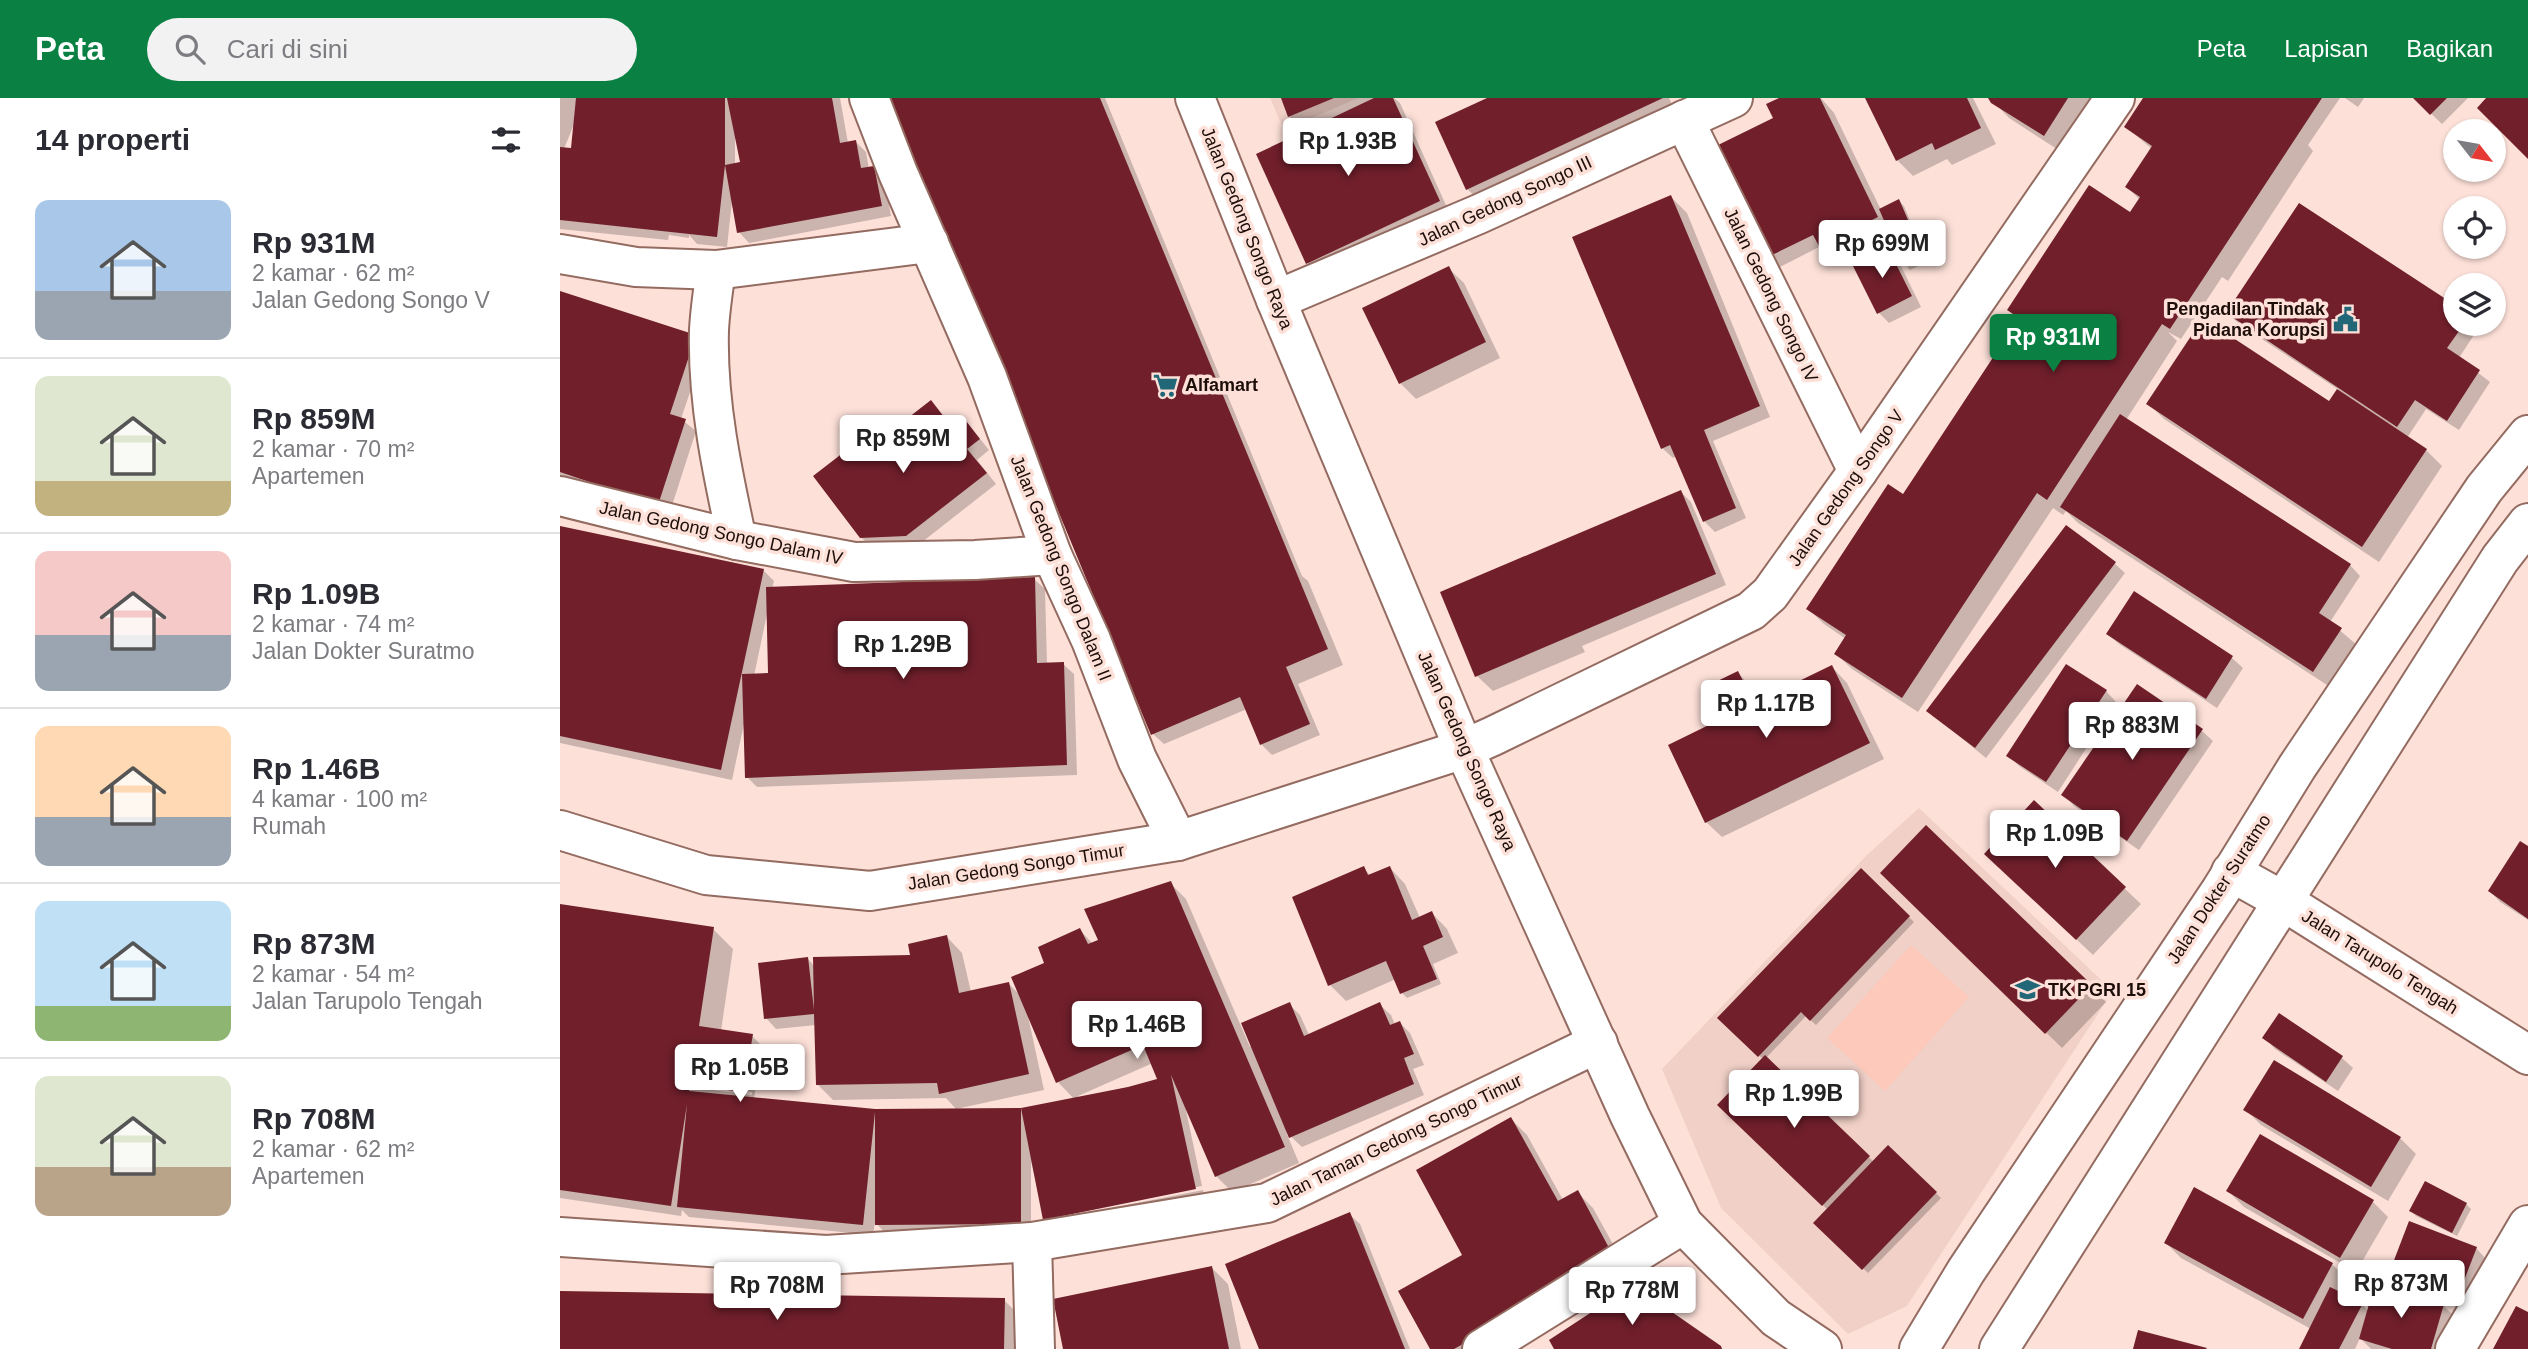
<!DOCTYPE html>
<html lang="id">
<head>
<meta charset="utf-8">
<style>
  body { margin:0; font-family:Helvetica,sans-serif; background:#f2f2f3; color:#2b2b33; height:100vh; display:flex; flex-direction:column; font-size:26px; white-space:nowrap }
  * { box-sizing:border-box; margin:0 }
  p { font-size:23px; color:#7c7c81 }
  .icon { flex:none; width:38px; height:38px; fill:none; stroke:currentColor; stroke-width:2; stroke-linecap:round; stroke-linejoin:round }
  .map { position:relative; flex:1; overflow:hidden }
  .side { display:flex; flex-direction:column; background:#fff; width:560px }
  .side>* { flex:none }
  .needle { width:46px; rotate:121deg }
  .fabs { position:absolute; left:1883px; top:21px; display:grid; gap:14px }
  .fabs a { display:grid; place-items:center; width:63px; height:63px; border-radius:50%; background:#fff; box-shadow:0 2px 5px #0004; font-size:35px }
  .price { position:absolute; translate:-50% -60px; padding:0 16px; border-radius:7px; background:#fff; color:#222; font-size:23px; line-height:46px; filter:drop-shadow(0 2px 4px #0008) }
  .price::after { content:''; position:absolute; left:50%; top:42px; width:21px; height:16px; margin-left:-10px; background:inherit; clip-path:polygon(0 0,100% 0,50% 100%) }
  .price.selected { background:#0b8043; color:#fff }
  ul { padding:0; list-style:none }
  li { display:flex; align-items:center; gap:21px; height:175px; padding:0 35px }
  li+li { border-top:2px solid #e1e1e2 }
  li span { display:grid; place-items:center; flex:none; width:196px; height:140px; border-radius:14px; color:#555 }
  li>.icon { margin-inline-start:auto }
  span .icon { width:84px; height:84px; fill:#fffc; stroke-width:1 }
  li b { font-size:30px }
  h2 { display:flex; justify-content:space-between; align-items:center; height:84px; padding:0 35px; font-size:30px }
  header { display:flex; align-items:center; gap:42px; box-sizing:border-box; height:98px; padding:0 35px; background:#0b8043; color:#fff }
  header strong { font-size:33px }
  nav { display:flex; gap:38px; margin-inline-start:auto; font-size:24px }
  .search { width:490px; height:63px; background:#f2f2f3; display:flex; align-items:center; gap:18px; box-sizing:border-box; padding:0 24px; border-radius:38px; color:#7c7c81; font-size:26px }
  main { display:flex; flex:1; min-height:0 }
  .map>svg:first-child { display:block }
  .built { fill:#f0d0c7 }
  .green { fill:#fcc9bb }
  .shadow { fill:#0003; fill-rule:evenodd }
  .building { fill:#701f2b }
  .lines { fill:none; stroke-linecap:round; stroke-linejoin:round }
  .minor-casing { stroke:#946b60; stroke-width:42 }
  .tertiary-casing { stroke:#946b60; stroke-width:42 }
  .minor { stroke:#fff; stroke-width:38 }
  .tertiary { stroke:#fff; stroke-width:38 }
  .labels { text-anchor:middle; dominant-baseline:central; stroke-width:7; stroke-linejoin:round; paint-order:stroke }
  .street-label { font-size:18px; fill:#1e0e0a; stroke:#fde1d9 }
  .poi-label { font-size:18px; font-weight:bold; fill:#1e0e0a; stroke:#fde1d9; text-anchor:start }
</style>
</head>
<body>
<header>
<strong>Peta</strong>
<div class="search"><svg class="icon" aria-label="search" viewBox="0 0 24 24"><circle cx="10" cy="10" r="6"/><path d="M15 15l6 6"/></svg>Cari di sini</div>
<nav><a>Peta</a><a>Lapisan</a><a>Bagikan</a></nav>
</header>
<main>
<section class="side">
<h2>14 properti<svg class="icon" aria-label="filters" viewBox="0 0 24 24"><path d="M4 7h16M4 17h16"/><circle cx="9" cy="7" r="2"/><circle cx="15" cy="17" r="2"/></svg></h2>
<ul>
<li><span style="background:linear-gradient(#a9c7e8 65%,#9aa5b1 0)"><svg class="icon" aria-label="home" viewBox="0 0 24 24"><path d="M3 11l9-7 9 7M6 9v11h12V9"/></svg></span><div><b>Rp 931M</b><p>2 kamar · 62 m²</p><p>Jalan Gedong Songo V</p></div></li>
<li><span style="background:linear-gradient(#dfe7d0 75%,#c2b280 0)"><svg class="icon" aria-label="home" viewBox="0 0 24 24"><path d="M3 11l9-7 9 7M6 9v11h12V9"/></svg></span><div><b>Rp 859M</b><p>2 kamar · 70 m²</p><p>Apartemen</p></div></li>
<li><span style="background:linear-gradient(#f6c9c9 60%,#9aa5b1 0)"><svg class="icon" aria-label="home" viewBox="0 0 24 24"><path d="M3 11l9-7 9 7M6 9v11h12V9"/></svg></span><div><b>Rp 1.09B</b><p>2 kamar · 74 m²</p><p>Jalan Dokter Suratmo</p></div></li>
<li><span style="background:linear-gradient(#ffd9b3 65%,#9aa5b1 0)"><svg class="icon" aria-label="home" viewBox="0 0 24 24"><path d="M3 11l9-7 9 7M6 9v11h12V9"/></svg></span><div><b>Rp 1.46B</b><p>4 kamar · 100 m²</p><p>Rumah</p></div></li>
<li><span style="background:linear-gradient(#bfe0f5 75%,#8fb573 0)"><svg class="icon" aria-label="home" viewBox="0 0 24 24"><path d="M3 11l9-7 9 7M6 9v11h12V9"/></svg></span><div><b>Rp 873M</b><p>2 kamar · 54 m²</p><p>Jalan Tarupolo Tengah</p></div></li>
<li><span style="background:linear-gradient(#dfe7d0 65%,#b9a48a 0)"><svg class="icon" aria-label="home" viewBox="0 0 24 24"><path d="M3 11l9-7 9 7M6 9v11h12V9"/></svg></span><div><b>Rp 708M</b><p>2 kamar · 62 m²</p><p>Apartemen</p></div></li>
</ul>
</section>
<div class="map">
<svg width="1968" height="1251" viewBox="0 0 1968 1251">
  <rect width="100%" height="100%" fill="#fde1d9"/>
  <!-- built -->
  <g class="built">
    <polygon points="710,0 798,0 724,32"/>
    <polygon points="1359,710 1553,893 1347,1208 1288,1236 1161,1110 1102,971 1307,757"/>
  </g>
  <!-- green -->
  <polygon class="green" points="1351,847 1409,899 1325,993 1267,940"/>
  <!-- shadow -->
  <g class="shadow">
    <path d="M0 0H280L288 45 295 43 306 54 309 71 313 70 324 81 331 118 189 145 179 134 172 103 167 149 137 146 129 137V140L109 137 108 142 0 131ZM14 26 12 52 4 51ZM175 38 182 65 175 67Z"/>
    <polygon points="329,0 545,0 742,478 748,483 783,567 738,586 760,637 712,657 701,646 687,611 604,646 593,636"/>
    <polygon points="722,0 834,0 840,5 889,114 759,175 748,165 746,34 729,18"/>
    <polygon points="931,0 1109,0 1114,10 918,101 907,91"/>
    <polygon points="1223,0 1261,0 1274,15 1321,112 1339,103 1344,108 1364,157 1345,166 1332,136 1276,163 1261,148 1220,169 1209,158 1216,20"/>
    <polygon points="1307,0 1413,0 1436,46 1392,67 1387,61 1353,78 1337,62"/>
    <polygon points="1430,0 1533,0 1500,53 1449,20"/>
    <polygon points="1585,0 1780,0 1748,47 1753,53 1668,183 1662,179 1621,241 1608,234 1617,243 1566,322 1790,467 1800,478 1770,524 1797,547 1770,589 1518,425 1506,413 1503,417 1493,410 1358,614 1292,571 1276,556 1286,541 1264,526 1248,511 1344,399 1460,222 1450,212 1570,117 1580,102 1567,89 1592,51 1566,29"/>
    <polygon points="1785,0 1804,0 1798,9"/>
    <polygon points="1855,0 1908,0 1882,26"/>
    <polygon points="1111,99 1127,115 1210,319 1153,343 1186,420 1155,434 1144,423 1117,358 1113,360 1102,350"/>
    <polygon points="1739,107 1895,210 1895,226 1916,226 1919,229 1899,260 1930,284 1899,332 1866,311 1847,340 1866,352 1882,368 1819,464 1604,321 1588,305 1770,306 1779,292 1679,226 1668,215"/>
    <polygon points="1326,150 1337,160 1361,209 1329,225 1319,215"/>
    <polygon points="1366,160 1368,164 1350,172 1347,169"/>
    <polygon points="888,170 904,185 940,260 856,301 840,285 804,211"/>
    <polygon points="0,195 145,249 121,321 136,333 109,417 0,381"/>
    <polygon points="371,305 393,329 403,321 413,332 429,352 417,362 436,386 357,448 312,450 301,439 301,343 310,352"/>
    <polygon points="1121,394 1131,404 1166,487 1022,548 1025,554 933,593 917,578"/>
    <path d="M0 429 203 472 214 483 212 491 474 481 485 491 487 566H503L514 576 517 677 197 689 187 679 184 626 172 682 0 645ZM207 516 210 577 194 578Z"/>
    <polygon points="1554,465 1565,475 1426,660 1368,613"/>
    <polygon points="1574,496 1672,560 1683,570 1657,610 1559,546 1548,536"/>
    <polygon points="1272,569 1287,585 1324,661 1162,739 1146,724 1161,623 1178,575 1193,591 1200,604"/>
    <polygon points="1577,588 1642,633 1653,643 1579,752 1514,708 1504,697"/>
    <polygon points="1546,593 1556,604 1498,694 1459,668 1448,657"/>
    <polygon points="1474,705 1581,806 1533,857 1442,771"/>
    <polygon points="1968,750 1968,822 1940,804 1930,793"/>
    <polygon points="803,770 811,778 830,770 845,786 860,820 872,815 887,831 898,855 873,866 881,886 847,900 842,895 836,881 786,903 770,887"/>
    <polygon points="1301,772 1354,824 1256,927 1246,918 1206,960 1314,1064 1329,1049 1381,1100 1308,1175 1256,1125 1268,1112 1160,1007 1203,961 1160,920"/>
    <polygon points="1322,775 1530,888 1546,904 1502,950"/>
    <path d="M610 785 626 801 690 949 729 906 740 917 749 937 820 907 831 917 835 927 840 925 850 935 864 967 853 971 864 997 742 1049 726 1034 739 1065 672 1094 656 1078 627 1012H626L642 1088 490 1118V1122L643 1092 645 1102 495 1132 484 1121 471 1063V1136L327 1137 315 1124 313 1137 129 1119 122 1112 121 1118 0 1100V808L153 831 173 851 161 933 192 938 202 948 194 1001 315 1013 461 1012 514 1001 498 984 468 918 484 992 396 1011 386 1000 273 1002 257 986 256 927 216 931 206 920 248 861 255 869 352 859 387 839 402 855 411 894 449 886 462 899 486 866 520 832 533 846 540 843ZM593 965 601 982 518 1000V998ZM152 988 192 994V997L152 992Z"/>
    <polygon points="1720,918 1782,960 1793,970 1778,993 1715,951 1705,940"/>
    <polygon points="1686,1012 1840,1040 1856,1056 1828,1103 1701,1027"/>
    <polygon points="951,1021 967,1037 1003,1102 1017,1094 1033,1110 1070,1177 923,1251 872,1251"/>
    <polygon points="1635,1092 1772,1166 1788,1182 1781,1196 1802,1206 1809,1214 1883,1207 1894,1218 1884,1251 1811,1251 1800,1240 1795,1251 1741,1251 1751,1231 1621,1160 1606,1145"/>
    <polygon points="1668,1093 1813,1104 1828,1119 1796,1174 1684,1109"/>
    <polygon points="1906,1106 1911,1111 1897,1138 1856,1118 1851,1113"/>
    <polygon points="789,1116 800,1126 850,1251 701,1251"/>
    <polygon points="1916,1150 1926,1161 1907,1213 1841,1188 1830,1177"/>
    <polygon points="652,1170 668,1186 681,1251 505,1251"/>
    <polygon points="0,1195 444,1202 460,1218 459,1251 0,1251"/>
  </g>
  <!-- building -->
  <g class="building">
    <polygon points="16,0 165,0 165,67 157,139 0,122 0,49 11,50"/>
    <polygon points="167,0 272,0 280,45 296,42 301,70 314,68 322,108 177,135 165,67 180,64"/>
    <polygon points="327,0 540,0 768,551 726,569 750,626 700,647 680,599 591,637"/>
    <polygon points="721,0 774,0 728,19"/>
    <polygon points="814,0 833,0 880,103 746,166 696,56"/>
    <polygon points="927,0 1103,0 906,92 875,24"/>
    <polygon points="1219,0 1260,0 1318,119 1259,148 1253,137 1208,159 1154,49 1213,20 1206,6"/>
    <polygon points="1305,0 1407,0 1421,30 1375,52 1372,45 1336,63"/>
    <polygon points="1428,0 1508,0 1484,38 1431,5"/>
    <polygon points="1583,0 1762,0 1610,231 1602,226 1487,402 1477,395 1342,600 1274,556 1286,537 1246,511 1328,386 1343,396 1459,220 1447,212 1529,87 1570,114 1580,99 1565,89 1592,48 1564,29"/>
    <polygon points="1853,0 1887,0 1870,17"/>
    <polygon points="1926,0 1968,0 1968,61 1917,10"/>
    <polygon points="1111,97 1200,308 1144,332 1176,410 1143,424 1110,347 1101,351 1012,139"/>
    <polygon points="1339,101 1364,159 1344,168 1319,111"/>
    <polygon points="1739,105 1895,207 1895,226 1904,226 1887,250 1920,272 1887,323 1855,302 1837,329 1666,215"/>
    <polygon points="1327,148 1352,198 1317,216 1292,166"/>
    <polygon points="889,168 926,244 839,286 802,210"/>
    <polygon points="0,193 136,237 110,316 126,321 98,407 0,374"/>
    <polygon points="1643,220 1769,303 1777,291 1867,351 1802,449 1586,306"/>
    <polygon points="371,302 391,328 403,319 420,341 407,351 427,375 346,438 300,440 253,378 301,341 308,351"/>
    <polygon points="1560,316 1791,466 1759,515 1782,530 1753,574 1500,409"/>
    <polygon points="1121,392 1156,476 915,579 880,494"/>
    <polygon points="1506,427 1556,464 1415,650 1366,613"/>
    <polygon points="0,428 204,471 161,672 0,638"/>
    <polygon points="475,479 477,565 504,564 507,667 185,680 182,576 208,575 206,489"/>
    <polygon points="1574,493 1673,558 1646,601 1546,536"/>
    <polygon points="1506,566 1547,592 1486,684 1446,658"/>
    <polygon points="1272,567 1310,645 1145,725 1108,647 1159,622 1143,590 1178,573 1194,605"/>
    <polygon points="1577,586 1643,631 1567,743 1501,697"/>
    <polygon points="1474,702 1566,789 1516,842 1424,756"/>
    <polygon points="1366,727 1532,887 1485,936 1320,775"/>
    <polygon points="1960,743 1968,748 1968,821 1928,793"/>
    <polygon points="804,768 808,777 830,768 852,822 872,813 883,839 863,848 877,881 840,896 826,863 768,888 732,799"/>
    <polygon points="1301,770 1350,818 1250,923 1241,914 1198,959 1157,920"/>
    <polygon points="611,783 725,1049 655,1079 611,977 636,1091 483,1122 461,1010 568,989 597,981 583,947 496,985 451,879 484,865 478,849 520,830 528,846 538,842 524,811"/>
    <polygon points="0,806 154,829 139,928 193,936 183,994 130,987 129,993 315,1011 461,1010 461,1126 315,1127 315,1014 303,1127 117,1109 127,1006 111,1108 0,1092"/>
    <polygon points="387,837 399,895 449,884 469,976 379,996 377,985 256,987 254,916 204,921 198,865 248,859 254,912 253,859 350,857 348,846"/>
    <polygon points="730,904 744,938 820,904 830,927 840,923 854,956 844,960 854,986 729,1040 681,925"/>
    <polygon points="1719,915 1783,958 1766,984 1702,940"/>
    <polygon points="1205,957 1310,1058 1262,1108 1157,1007"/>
    <polygon points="1714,962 1841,1039 1811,1089 1683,1012"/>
    <polygon points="951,1019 998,1103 1018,1092 1055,1161 894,1251 870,1251 838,1193 902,1157 856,1072"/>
    <polygon points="1700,1036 1814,1102 1780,1160 1666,1093"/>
    <polygon points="1328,1047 1377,1094 1302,1172 1253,1125"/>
    <polygon points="1865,1083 1907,1105 1892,1135 1849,1113"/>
    <polygon points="1634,1089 1773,1165 1743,1221 1604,1145"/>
    <polygon points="790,1114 845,1251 699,1251 665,1166"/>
    <polygon points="1849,1123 1917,1149 1896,1203 1828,1178"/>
    <polygon points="652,1168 669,1251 503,1251 493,1201"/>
    <polygon points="1815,1185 1884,1206 1871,1251 1832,1251 1799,1241"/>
    <polygon points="1073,1187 1161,1248 1162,1251 994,1251 989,1242"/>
    <polygon points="1770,1189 1803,1205 1779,1251 1739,1251"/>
    <polygon points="0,1193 445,1200 444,1251 0,1251"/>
    <polygon points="1956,1208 1968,1214 1968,1251 1933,1251"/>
    <polygon points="1578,1232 1647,1250 1646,1251 1573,1251"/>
  </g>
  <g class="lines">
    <defs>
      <g id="minor">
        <polyline points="309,0 338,75 427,279 492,457 531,542 577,661 618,743"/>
        <polyline points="635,0 716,202 904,651 1070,1018 1123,1126 1216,1220 1262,1251"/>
        <polyline points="1124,22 1298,373"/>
        <polyline points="0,156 76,169 156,172 369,145"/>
        <path d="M156 172C153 192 150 212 149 232 147 303 162 373 177 442"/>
        <polyline points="716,202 919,116 1173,0"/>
        <polyline points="0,398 177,442 294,464 415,462 492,457"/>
        <polyline points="0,732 146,777 310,793 618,743 904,651 933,638 1191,513 1210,496 1298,373 1555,0"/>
        <polyline points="1671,774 1723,803 1968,957"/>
        <polyline points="0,1139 266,1157 472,1144 707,1105 1038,945"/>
        <polyline points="472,1144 475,1251"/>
        <polyline points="922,1251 1123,1126"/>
        <polyline points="1895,1251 1968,1127"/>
      </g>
      <g id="tertiary">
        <polyline points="1359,1251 1406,1173 1661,792 1737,669 1924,391 1968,337"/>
        <polyline points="1439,1251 1940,461 1968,425"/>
      </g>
    </defs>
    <!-- minor casing -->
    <use href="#minor" class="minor-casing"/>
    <!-- tertiary casing -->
    <use href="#tertiary" class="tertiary-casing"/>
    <!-- minor -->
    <use href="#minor" class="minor"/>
    <!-- tertiary -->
    <use href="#tertiary" class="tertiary"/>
  </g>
  <!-- icons -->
  <defs>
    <symbol id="civic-bare" viewBox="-9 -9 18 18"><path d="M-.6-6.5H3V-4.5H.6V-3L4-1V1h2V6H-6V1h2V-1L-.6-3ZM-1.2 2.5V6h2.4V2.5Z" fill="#216777" stroke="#fde1d9" stroke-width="2.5" paint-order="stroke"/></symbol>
    <symbol id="supermarket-bare" viewBox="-9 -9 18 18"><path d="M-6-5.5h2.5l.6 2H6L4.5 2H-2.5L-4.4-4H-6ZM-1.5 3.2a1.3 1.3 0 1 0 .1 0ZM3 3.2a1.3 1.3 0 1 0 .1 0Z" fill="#216777" stroke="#fde1d9" stroke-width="2.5" paint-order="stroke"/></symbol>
    <symbol id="school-bare" viewBox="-9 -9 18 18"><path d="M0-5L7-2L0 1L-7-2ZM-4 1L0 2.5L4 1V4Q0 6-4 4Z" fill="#216777" stroke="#fde1d9" stroke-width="2.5" paint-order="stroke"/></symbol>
  </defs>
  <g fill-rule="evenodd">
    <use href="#civic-bare" x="1768" y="204" width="35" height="35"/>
    <use href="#supermarket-bare" x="588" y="270" width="35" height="35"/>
    <use href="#school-bare" x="1450" y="874" width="35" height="35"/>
  </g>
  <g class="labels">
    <!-- street labels -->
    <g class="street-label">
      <text transform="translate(945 103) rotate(-25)">Jalan Gedong Songo III</text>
      <text transform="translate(687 130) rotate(68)">Jalan Gedong Songo Raya</text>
      <text transform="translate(1211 197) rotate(64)">Jalan Gedong Songo IV</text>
      <text transform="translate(1286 390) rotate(-55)">Jalan Gedong Songo V</text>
      <text transform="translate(161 435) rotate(12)">Jalan Gedong Songo Dalam IV</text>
      <text transform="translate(501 470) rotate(68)">Jalan Gedong Songo Dalam II</text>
      <text transform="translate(907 653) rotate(66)">Jalan Gedong Songo Raya</text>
      <text transform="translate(456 769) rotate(-9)">Jalan Gedong Songo Timur</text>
      <text transform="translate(1659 791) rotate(-57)">Jalan Dokter Suratmo</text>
      <text transform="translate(1820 864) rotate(32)">Jalan Tarupolo Tengah</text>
      <text transform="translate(836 1042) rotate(-26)">Jalan Taman Gedong Songo Timur</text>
    </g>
    <!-- poi labels -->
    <g class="poi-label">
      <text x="1765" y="211" text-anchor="end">Pengadilan Tindak<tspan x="1765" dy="21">Pidana Korupsi</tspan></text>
      <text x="625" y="287">Alfamart</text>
      <text x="1488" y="892">TK PGRI 15</text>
    </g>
  </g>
</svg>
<div class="fabs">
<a><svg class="needle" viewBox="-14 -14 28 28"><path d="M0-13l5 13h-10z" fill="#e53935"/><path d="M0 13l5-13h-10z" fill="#7c7c81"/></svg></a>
<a><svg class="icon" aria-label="locate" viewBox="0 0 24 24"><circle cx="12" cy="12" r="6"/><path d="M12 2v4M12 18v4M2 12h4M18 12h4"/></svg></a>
<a><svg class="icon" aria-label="layers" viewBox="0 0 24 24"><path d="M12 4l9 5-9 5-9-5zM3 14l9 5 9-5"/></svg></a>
</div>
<b class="price" style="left:788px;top:80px">Rp 1.93B</b>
<b class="price" style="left:1322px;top:182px">Rp 699M</b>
<b class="price selected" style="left:1493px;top:276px">Rp 931M</b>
<b class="price" style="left:343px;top:377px">Rp 859M</b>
<b class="price" style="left:343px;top:583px">Rp 1.29B</b>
<b class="price" style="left:1206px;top:642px">Rp 1.17B</b>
<b class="price" style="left:1572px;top:664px">Rp 883M</b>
<b class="price" style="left:1495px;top:772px">Rp 1.09B</b>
<b class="price" style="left:577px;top:963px">Rp 1.46B</b>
<b class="price" style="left:180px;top:1006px">Rp 1.05B</b>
<b class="price" style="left:1234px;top:1032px">Rp 1.99B</b>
<b class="price" style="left:1841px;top:1222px">Rp 873M</b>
<b class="price" style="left:217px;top:1224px">Rp 708M</b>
<b class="price" style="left:1072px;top:1229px">Rp 778M</b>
</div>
</main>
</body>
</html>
